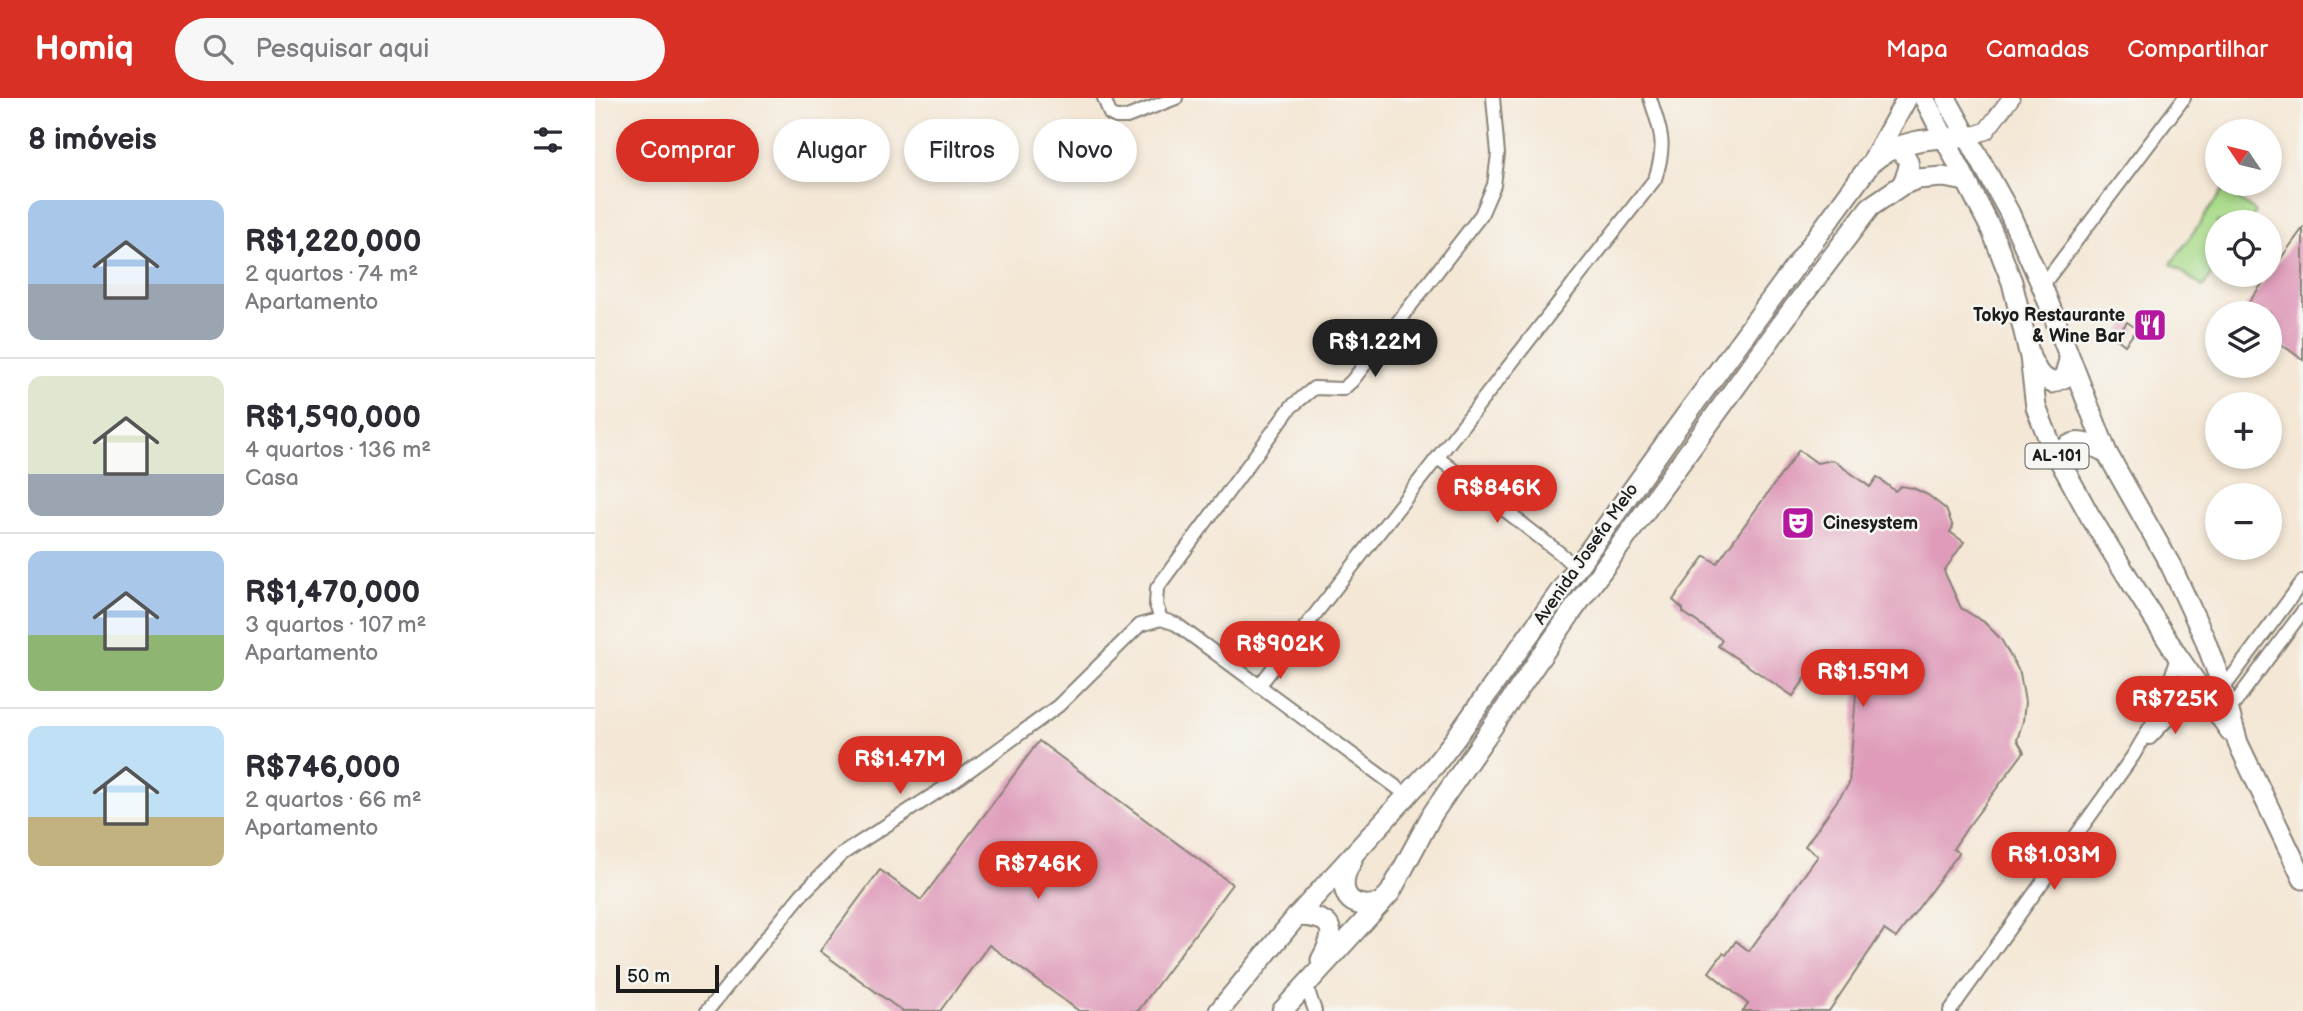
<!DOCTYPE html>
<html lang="pt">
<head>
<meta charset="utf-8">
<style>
  body { margin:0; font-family:"Balsamiq Sans",sans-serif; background:#f7f7f7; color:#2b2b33; height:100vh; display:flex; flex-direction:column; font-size:26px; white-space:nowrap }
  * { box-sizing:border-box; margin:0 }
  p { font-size:23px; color:#7c7c81 }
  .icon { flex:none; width:38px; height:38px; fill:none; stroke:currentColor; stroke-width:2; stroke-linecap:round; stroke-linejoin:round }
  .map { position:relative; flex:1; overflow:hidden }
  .drawer { display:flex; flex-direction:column; background:#fff; width:595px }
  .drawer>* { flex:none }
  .banner { position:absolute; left:21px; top:21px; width:665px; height:63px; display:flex; gap:14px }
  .needle { width:46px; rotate:305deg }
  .buttons { position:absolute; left:1610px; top:21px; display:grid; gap:14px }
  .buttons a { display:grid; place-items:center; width:77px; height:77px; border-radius:50%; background:#fff; box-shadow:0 4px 10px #0003; font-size:35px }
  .scale { position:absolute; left:21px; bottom:18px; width:103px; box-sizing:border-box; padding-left:7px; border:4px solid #1c1c1c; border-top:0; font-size:19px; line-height:24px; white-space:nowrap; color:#1c1c1c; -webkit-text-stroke:5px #f6f6f2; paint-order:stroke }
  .price { position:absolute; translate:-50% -60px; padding:0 16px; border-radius:24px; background:#d93025; color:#fff; font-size:23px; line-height:46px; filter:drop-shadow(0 2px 4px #0008) }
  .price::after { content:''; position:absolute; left:50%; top:42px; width:21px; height:16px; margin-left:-10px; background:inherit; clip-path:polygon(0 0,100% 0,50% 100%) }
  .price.current { background:#222; color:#fff }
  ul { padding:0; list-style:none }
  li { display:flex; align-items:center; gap:21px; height:175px; padding:0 28px }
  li+li { border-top:2px solid #e1e1e2 }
  li span { display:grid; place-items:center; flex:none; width:196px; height:140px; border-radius:14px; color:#555 }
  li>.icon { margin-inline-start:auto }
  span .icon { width:84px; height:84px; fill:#fffc; stroke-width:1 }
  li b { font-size:30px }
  h2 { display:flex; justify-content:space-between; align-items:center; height:84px; padding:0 28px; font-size:30px }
  .chip { padding:0 24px; border-radius:32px; background:#fff; box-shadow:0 4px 10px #0003; font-size:24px; line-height:63px }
  .chip.current { background:#d93025; color:#fff }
  header { display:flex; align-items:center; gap:42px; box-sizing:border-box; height:98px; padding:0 35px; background:#d93025; color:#fff }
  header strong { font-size:33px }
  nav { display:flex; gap:38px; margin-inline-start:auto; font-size:24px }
  .search { width:490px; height:63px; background:#f7f7f7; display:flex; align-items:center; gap:18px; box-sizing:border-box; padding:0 24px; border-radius:38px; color:#7c7c81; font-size:26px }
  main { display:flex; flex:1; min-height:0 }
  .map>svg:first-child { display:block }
  .green { fill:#a9db8a; stroke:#627c53; stroke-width:2 }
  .building { fill:#df9bb9 }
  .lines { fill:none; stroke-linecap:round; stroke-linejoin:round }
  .minor-casing { stroke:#888278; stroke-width:16 }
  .tertiary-casing { stroke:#888278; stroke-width:19 }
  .primary-casing { stroke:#888278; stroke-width:23 }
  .minor { stroke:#fff; stroke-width:12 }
  .tertiary { stroke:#fff; stroke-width:16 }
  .primary { stroke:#fff; stroke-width:19 }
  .labels { text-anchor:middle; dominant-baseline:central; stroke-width:5; stroke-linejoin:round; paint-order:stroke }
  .shield { fill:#f6f6f2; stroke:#5d5d5c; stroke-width:2 }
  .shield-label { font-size:16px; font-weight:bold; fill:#1c1c1c }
  .poi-label { font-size:18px; font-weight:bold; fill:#1c1c1c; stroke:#f6f6f2; text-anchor:end }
  .street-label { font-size:18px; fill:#1c1c1c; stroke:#f6f6f2 }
</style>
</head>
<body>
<header>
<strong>Homiq</strong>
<div class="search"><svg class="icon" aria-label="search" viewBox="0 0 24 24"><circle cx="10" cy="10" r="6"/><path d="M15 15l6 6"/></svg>Pesquisar aqui</div>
<nav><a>Mapa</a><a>Camadas</a><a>Compartilhar</a></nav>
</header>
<main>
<section class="drawer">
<h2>8 imóveis<svg class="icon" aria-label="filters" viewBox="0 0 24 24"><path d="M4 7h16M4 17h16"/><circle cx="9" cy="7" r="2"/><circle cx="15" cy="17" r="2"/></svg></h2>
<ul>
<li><span style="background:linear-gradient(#a9c7e8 60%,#9aa5b1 0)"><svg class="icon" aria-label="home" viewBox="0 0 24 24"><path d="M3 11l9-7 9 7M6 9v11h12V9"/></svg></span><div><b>R$1,220,000</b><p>2 quartos · 74 m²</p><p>Apartamento</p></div></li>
<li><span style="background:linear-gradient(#dfe7d0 70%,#9aa5b1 0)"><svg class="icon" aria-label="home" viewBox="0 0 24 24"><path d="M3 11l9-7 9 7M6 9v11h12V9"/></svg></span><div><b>R$1,590,000</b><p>4 quartos · 136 m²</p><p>Casa</p></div></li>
<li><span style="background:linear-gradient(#a9c7e8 60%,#8fb573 0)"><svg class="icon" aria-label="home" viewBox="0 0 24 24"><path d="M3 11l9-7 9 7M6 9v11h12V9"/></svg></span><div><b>R$1,470,000</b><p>3 quartos · 107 m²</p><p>Apartamento</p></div></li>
<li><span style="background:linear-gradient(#bfe0f5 65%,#c2b280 0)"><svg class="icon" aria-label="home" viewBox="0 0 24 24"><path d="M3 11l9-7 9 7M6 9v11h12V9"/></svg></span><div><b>R$746,000</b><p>2 quartos · 66 m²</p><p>Apartamento</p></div></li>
</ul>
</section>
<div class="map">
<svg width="1708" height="913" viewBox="0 0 1708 913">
  <rect width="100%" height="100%" fill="#f6f6f2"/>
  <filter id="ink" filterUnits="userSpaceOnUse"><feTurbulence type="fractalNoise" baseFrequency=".0143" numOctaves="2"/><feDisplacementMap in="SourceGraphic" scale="14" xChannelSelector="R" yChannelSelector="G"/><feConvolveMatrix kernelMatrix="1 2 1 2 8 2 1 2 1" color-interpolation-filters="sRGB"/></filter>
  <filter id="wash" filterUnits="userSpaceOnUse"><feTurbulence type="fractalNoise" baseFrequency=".00686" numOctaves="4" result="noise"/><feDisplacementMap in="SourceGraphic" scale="28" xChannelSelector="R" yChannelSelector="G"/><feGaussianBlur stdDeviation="1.57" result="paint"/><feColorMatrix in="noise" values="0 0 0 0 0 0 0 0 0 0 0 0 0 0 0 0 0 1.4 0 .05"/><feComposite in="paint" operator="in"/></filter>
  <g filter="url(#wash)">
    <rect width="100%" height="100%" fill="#f4e7d5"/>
    <!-- green -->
    <polygon class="green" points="1629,91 1661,114 1654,124 1622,124 1622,168 1608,189 1576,166"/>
    <g id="blocks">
      <!-- building -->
      <g class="building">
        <polygon points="1708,130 1708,262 1675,238 1675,215 1646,215"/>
        <polygon points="1551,218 1566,228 1559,238 1545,227"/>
        <polygon points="1532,224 1542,231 1530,247 1521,240"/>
        <polygon points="1204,352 1222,365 1238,362 1275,389 1282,379 1300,393 1306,388 1318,390 1333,397 1351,411 1358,429 1355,434 1369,444 1349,473 1366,510 1389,524 1406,541 1425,575 1430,604 1428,623 1422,642 1429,654 1372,730 1358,751 1364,755 1301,840 1289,832 1234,913 1148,913 1153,906 1114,874 1128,855 1131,857 1141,843 1154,853 1223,758 1210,748 1254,686 1261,595 1221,565 1198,598 1123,548 1127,542 1088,514 1088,511 1078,502 1110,458 1122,465"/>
        <polygon points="444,643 637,786 543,913 484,913 394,847 345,913 307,913 225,853 285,772 326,802"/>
      </g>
    </g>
  </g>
  <g filter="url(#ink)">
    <use href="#blocks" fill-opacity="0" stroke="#888278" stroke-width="2"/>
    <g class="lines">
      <defs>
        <g id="minor">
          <polyline points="509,0 515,16 521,19 532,19 581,0"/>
          <polyline points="1447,188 1589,0"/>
          <polyline points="843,360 966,456 981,470"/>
          <polyline points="566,521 561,507 562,490 696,309 719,290 748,291 757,283 886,117 899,87 903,56 898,0"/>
          <path d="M664 588 1060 81C1072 45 1066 34 1055 0"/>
          <polyline points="1628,591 1708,483"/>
          <polyline points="1634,613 1708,513"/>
          <polyline points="1555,640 1587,606 1609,597"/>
          <polyline points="711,887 720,913"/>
          <polyline points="112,913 206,797 247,756 364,680 463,608 545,527 566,521 581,526 812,697"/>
          <polyline points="1355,913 1538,658 1570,604 1582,557"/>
        </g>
        <polyline id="tertiary" points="1372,39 1391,33 1416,0"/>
        <g id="primary">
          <polyline points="1329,0 1397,133 1417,184 1435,259 1441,309 1456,347 1495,418 1519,457 1582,557 1635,633"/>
          <polyline points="1351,0 1414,114 1447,188 1512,355 1576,468 1609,539 1625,582 1643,645 1708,781"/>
          <path d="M1300 49C1318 62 1316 68 1307 87"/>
          <polyline points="1279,60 1312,0"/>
          <polyline points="1437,263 1444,276 1457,285 1469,280 1474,262"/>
          <path d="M1462 359C1478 337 1491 344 1512 355"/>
          <path d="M757 763C746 779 744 805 769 807 774 808 781 806 786 805"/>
          <path d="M702 818C739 819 743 831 726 862"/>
          <path d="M624 913 702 818 840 667 860 641 1072 343 1276 65C1303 41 1338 40 1372 39"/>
          <polyline points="687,913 795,795 838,715 976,515 1196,213 1275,109 1307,87 1322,81 1348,79 1371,83"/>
        </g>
      </defs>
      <!-- minor casing -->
      <use href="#minor" class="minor-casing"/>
      <!-- tertiary casing -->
      <use href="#tertiary" class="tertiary-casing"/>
      <!-- primary casing -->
      <use href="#primary" class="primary-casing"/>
      <!-- minor -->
      <use href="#minor" class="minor"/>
      <!-- tertiary -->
      <use href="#tertiary" class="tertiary"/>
      <!-- primary -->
      <use href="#primary" class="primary"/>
    </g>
  </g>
  <!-- icons -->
  <defs>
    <symbol id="restaurant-square" viewBox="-11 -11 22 22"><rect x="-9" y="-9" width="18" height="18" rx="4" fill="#b5179e" stroke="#f6f6f2"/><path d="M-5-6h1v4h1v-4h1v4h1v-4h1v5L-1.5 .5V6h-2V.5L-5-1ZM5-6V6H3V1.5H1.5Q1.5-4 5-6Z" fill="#fff"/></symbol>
    <symbol id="theatre-square" viewBox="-11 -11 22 22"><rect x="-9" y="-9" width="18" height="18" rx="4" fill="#b5179e" stroke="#f6f6f2"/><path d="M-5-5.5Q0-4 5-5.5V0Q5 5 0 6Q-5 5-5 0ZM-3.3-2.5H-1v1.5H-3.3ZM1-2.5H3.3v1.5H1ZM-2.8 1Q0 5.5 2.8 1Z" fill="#fff"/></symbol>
  </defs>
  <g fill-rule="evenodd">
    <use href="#restaurant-square" x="1536" y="208" width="38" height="38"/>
    <use href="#theatre-square" x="1184" y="406" width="38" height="38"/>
  </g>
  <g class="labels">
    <!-- shield labels -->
    <rect class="shield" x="1430.5" y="345.5" width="63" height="25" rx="5"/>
    <g class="shield-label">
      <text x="1462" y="358">AL-101</text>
    </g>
    <!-- poi labels -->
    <g class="poi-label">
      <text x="1530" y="217">Tokyo Restaurante<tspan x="1530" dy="21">&amp; Wine Bar</tspan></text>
      <text x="1228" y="425" text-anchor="start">Cinesystem</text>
    </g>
    <!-- street labels -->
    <g class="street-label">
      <text transform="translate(991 456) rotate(-55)">Avenida Josefa Melo</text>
    </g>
  </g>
</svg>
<div class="buttons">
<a><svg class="needle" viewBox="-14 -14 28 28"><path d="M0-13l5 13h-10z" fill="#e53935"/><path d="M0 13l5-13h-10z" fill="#7c7c81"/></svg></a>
<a><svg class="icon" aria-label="locate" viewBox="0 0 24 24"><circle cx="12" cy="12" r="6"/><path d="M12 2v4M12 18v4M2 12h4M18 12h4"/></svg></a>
<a><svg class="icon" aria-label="layers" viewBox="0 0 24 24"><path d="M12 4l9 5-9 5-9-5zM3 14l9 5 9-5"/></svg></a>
<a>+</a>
<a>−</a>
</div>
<div class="scale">50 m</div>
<b class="price current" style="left:780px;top:281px">R$1.22M</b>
<b class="price" style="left:902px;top:427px">R$846K</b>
<b class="price" style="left:685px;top:583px">R$902K</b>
<b class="price" style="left:1268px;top:611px">R$1.59M</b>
<b class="price" style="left:1580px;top:638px">R$725K</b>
<b class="price" style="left:305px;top:698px">R$1.47M</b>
<b class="price" style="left:1459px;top:794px">R$1.03M</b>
<b class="price" style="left:443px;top:803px">R$746K</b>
<div class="banner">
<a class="chip current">Comprar</a>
<a class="chip">Alugar</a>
<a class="chip">Filtros</a>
<a class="chip">Novo</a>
</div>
</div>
</main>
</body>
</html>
